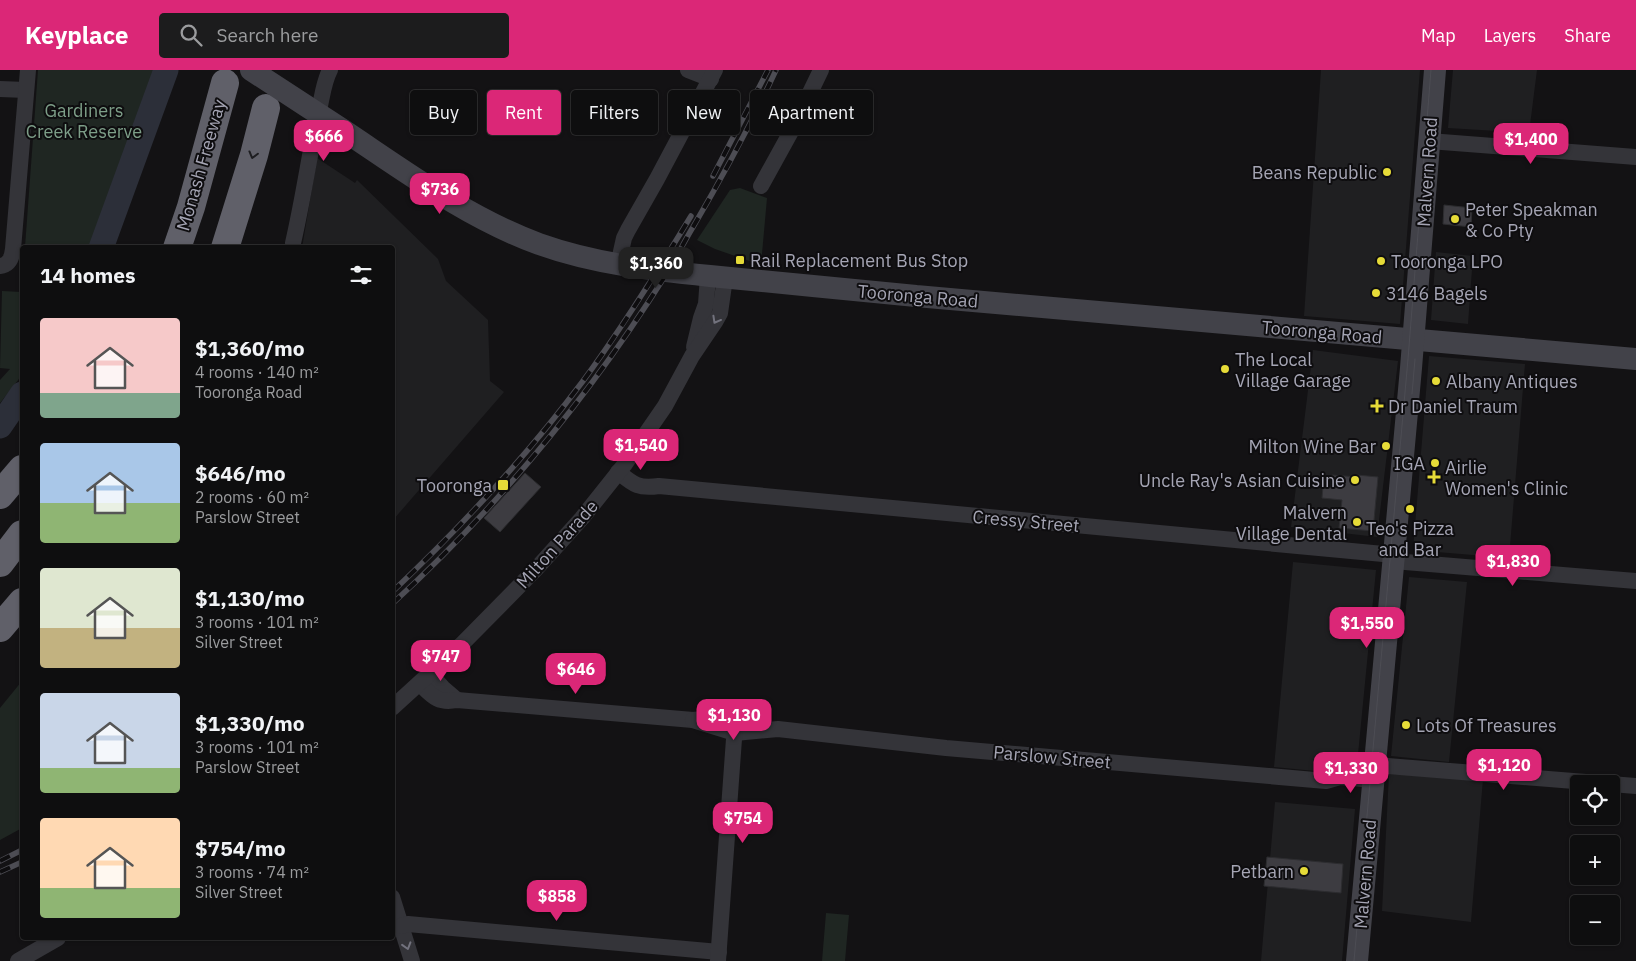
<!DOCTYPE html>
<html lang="en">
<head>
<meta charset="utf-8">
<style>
  body { margin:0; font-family:"IBM Plex Sans",sans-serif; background:#1c1c1d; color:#f1f3f6; height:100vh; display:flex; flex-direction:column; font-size:19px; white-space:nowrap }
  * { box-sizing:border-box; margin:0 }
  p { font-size:16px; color:#9b9c9e }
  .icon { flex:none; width:28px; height:28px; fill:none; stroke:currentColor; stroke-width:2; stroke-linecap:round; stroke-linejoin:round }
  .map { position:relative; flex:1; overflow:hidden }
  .panel { position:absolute; left:20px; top:175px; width:375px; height:695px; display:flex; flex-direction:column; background:#0e0e0f; border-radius:5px; box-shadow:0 1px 4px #0004,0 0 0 1px #2e2e2f }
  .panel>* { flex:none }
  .guide { position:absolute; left:410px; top:20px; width:475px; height:45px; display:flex; gap:10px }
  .tools { position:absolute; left:1570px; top:705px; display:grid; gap:10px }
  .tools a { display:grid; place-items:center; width:50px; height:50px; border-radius:5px; background:#0e0e0f; box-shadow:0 1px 4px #0004,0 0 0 1px #2e2e2f; font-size:25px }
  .price { position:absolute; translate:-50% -42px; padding:0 11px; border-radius:10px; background:#db2777; color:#fff; font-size:16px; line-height:32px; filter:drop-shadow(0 1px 2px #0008) }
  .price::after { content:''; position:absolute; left:50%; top:30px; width:15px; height:11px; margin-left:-8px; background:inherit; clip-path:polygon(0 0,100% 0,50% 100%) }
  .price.current { background:#222; color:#fff }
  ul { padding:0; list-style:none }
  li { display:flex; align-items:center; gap:15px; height:125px; padding:0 20px }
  li span { display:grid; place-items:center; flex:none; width:140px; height:100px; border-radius:5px; color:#555 }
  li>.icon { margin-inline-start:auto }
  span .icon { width:60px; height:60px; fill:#fffc; stroke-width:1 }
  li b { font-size:21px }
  h2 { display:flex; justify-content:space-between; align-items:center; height:60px; padding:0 20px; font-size:21px }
  .tag { padding:0 18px; border-radius:5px; background:#0e0e0f; box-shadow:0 1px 4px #0004,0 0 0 1px #2e2e2f; font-size:18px; line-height:45px }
  .tag.current { background:#db2777; color:#fff }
  header { display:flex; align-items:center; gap:30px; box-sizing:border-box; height:70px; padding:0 25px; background:#db2777; color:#fff }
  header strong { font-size:24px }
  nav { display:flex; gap:28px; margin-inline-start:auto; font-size:18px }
  .search { width:350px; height:45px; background:#1c1c1d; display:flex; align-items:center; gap:12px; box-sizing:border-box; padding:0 18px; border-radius:5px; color:#9b9c9e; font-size:19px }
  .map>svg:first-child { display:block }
  .built { fill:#1f1f21 }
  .green { fill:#1f2622 }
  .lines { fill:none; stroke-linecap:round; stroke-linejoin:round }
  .river { stroke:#2c2f39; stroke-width:25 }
  .building { fill:#3d3c41; stroke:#2d2d30 }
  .minor { stroke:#343439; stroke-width:16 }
  .secondary { stroke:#424249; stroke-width:22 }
  .motorway { stroke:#606069; stroke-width:28 }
  .tram { stroke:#4d4d54; stroke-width:1 }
  .rail-casing { stroke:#4d4d54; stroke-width:5.5 }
  .rail { stroke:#0e0d0f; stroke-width:4; stroke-dasharray:11; stroke-linecap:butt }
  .secondary-bridge { stroke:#424249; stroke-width:22 }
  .oneway { stroke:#1e1e21 }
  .oneway2 { stroke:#72727d }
  .poi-dot { fill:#e6db38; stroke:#0e0d0f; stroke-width:2 }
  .labels { text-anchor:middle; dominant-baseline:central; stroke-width:4; stroke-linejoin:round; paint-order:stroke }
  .park-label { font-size:18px; fill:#7d9e88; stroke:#0e0d0f }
  .street-label { font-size:18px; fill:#a5a5b4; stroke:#0e0d0f }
  .poi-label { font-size:18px; fill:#a5a5b4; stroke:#0e0d0f; text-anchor:start }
</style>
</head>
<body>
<header>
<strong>Keyplace</strong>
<div class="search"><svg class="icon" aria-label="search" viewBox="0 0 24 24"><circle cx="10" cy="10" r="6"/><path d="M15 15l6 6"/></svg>Search here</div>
<nav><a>Map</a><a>Layers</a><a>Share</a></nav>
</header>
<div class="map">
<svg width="1636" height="891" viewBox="0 0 1636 891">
  <rect width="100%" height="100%" fill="#131214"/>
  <!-- built -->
  <g class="built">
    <polygon points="1321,0 1420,0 1400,254 1304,246"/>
    <polygon points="1453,0 1537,0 1529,63 1448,58"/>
    <polygon points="317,88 355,113 357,110 438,189 446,211 488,250 490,311 504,322 393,450 392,178 302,178"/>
    <polygon points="1436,182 1473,186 1468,254 1431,250"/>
    <polygon points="1313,280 1398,291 1377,467 1291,457"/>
    <polygon points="1429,286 1525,294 1509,488 1413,480"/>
    <polygon points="1293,492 1376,500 1356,705 1274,697"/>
    <polygon points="1409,507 1467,512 1449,692 1391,686"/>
    <polygon points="1389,704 1483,709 1471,852 1382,841"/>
    <polygon points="1275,732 1355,739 1342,891 1261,891"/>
  </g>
  <!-- green -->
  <g class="green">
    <polygon points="38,0 156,0 90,177 25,177"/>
    <polygon points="740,118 767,128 761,195 715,179 697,170 730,120"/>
    <polygon points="22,204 22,305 0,333 0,310 10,299 0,298 2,221 21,222"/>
    <polygon points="22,611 22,758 0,770 0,638"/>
    <polygon points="826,843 849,845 845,891 822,891"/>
  </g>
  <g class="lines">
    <!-- river -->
    <g class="river">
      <polyline points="101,178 166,0"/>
      <polyline points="0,356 22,324"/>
    </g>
  </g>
  <!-- building -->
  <g class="building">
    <polygon points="1444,135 1472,138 1471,157 1443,154"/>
    <polygon points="525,403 541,417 500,462 484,448"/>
    <polygon points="1332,405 1357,407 1357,405 1378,407 1373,461 1339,458 1342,430 1322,428 1323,416 1331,417"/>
    <polygon points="1267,787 1343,794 1341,823 1264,816"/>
  </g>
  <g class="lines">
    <!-- minor -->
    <g class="minor">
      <polyline points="688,0 711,9"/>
      <polyline points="0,19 26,20"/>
      <polyline points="1429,71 1636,87"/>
      <polyline points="761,116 793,58 821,0"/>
      <path d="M293 173C303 130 309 87 318 44 322 30 323 13 330 0"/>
      <polyline points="618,195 624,168 628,160 657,109 715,0"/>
      <path d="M0 196C9 195 12 188 13 179L28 0"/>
      <polyline points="694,277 701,248 706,234 708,206"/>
      <path d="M618 402C634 415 639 419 659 416L1394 485"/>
      <polyline points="1393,491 1636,511"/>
      <polyline points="430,604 443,618 457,630"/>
      <path d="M420 614C432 626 438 634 457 630L693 650 702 649"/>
      <polyline points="392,638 461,575 536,499 582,448 625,394 665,336 692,286 715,252 720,243 725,208"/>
      <polyline points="693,650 735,663 778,659 946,678 1326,711 1340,707 1374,710"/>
      <polyline points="1375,695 1636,716"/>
      <polyline points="392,827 412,891"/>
      <polyline points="401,856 408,854 719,882"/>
      <polyline points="18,891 58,868"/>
      <polyline points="718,891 735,655"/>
    </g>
    <!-- secondary -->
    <g class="secondary">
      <path d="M343 60C406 102 468 148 539 174 595 194 652 200 710 206 779 213 847 219 916 226 1156 248 1396 270 1636 289"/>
      <polyline points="1357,891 1411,298 1435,0"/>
    </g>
    <!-- motorway -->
    <g class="motorway">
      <polyline points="177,178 191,137 225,13"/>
      <polyline points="225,178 254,85 266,38"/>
      <polyline points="0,425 22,399"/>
      <polyline points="0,493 22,464"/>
      <polyline points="0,558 22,532"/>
    </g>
    <!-- tram -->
    <g class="tram">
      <polyline points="1412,324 1415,289"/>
      <polyline points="1354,891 1408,289 1431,0"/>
    </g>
    <defs>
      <g id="rail">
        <polyline points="713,106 768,0"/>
        <path d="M392 522C461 457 526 387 583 311 622 258 657 202 691 146"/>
        <path d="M392 534C498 437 591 324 667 203 676 188 684 172 693 157 723 106 751 54 776 0"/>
        <polyline points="0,791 22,780"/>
        <polyline points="0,802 22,792"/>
      </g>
    </defs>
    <!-- rail casing -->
    <use href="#rail" class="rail-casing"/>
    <!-- rail -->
    <use href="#rail" class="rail"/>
    <!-- secondary-bridge -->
    <polyline class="secondary-bridge" points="251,0 343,60"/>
  </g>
  <!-- one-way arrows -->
  <defs><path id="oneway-chevron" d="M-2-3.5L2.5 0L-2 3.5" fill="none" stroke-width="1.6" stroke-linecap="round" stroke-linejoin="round" transform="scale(1.25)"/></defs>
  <use class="oneway" href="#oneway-chevron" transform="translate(253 85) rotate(105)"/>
  <g class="oneway2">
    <use href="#oneway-chevron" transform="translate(716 250) rotate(119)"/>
    <use href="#oneway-chevron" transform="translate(407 876) rotate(73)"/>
  </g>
  <!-- markers -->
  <g class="poi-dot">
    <circle cx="1387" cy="102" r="5"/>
    <circle cx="1455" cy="149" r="5"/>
    <rect x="735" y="185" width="10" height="10" rx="2.5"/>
    <circle cx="1381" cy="191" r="5"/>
    <circle cx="1376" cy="223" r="5"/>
    <circle cx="1225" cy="299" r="5"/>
    <circle cx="1436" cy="311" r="5"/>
    <path d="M1374.5 328.5h5v5h5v5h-5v5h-5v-5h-5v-5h5z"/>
    <circle cx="1386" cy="376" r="5"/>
    <circle cx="1435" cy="393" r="5"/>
    <path d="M1431.5 399.5h5v5h5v5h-5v5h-5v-5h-5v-5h5z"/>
    <circle cx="1355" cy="410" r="5"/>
    <rect x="497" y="409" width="12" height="12" rx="2.5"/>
    <circle cx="1410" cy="439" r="5"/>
    <circle cx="1357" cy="452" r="5"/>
    <circle cx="1406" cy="655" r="5"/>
    <circle cx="1304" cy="801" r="5"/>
  </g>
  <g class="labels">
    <!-- park labels -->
    <g class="park-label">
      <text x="84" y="40">Gardiners<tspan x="84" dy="21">Creek Reserve</tspan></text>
    </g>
    <!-- street labels -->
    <g class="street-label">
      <text transform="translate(201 95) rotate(-74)">Monash Freeway</text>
      <text transform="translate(1427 102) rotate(-86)">Malvern Road</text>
      <text transform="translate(918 226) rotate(5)">Tooronga Road</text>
      <text transform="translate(1322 262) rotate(5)">Tooronga Road</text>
      <text transform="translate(1026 451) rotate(5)">Cressy Street</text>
      <text transform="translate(557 474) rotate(-48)">Milton Parade</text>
      <text transform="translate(1052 687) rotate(5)">Parslow Street</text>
      <text transform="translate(1365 804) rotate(-85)">Malvern Road</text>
    </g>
    <!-- poi labels -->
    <g class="poi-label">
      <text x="1377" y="102" text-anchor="end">Beans Republic</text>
      <text x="1465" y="139">Peter Speakman<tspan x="1465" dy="21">&amp; Co Pty</tspan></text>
      <text x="750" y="190">Rail Replacement Bus Stop</text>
      <text x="1391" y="191">Tooronga LPO</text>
      <text x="1386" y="223">3146 Bagels</text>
      <text x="1235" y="289">The Local<tspan x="1235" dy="21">Village Garage</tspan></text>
      <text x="1446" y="311">Albany Antiques</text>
      <text x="1388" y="336">Dr Daniel Traum</text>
      <text x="1376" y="376" text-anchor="end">Milton Wine Bar</text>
      <text x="1425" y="393" text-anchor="end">IGA</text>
      <text x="1445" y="397">Airlie<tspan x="1445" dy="21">Women's Clinic</tspan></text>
      <text x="1345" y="410" text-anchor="end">Uncle Ray's Asian Cuisine</text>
      <text x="492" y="415" text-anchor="end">Tooronga</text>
      <text x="1347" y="442" text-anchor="end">Malvern<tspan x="1347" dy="21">Village Dental</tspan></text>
      <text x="1410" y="458" text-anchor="middle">Teo's Pizza<tspan x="1410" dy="21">and Bar</tspan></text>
      <text x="1416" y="655">Lots Of Treasures</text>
      <text x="1294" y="801" text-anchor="end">Petbarn</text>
    </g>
  </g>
</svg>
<div class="tools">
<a><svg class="icon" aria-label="locate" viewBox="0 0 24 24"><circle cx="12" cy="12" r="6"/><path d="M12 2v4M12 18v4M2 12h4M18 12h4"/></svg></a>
<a>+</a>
<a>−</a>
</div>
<b class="price" style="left:324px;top:92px">$666</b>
<b class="price" style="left:1531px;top:95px">$1,400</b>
<b class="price" style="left:440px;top:145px">$736</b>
<b class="price current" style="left:656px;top:219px">$1,360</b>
<b class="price" style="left:641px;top:401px">$1,540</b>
<b class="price" style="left:1513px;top:517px">$1,830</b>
<b class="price" style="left:1367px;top:579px">$1,550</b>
<b class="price" style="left:441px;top:612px">$747</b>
<b class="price" style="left:576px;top:625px">$646</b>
<b class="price" style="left:734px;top:671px">$1,130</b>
<b class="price" style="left:1504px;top:721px">$1,120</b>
<b class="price" style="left:1351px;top:724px">$1,330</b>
<b class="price" style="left:743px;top:774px">$754</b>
<b class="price" style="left:557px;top:852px">$858</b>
<div class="guide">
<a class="tag">Buy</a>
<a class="tag current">Rent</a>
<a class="tag">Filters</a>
<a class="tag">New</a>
<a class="tag">Apartment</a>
</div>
<section class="panel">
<h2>14 homes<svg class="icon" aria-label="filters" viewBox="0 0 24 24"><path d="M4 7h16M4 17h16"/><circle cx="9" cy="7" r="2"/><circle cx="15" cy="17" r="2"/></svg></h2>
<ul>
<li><span style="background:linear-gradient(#f6c9c9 75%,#7fa58c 0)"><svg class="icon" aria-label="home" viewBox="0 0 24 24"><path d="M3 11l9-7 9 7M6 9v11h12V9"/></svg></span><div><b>$1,360/mo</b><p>4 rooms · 140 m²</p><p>Tooronga Road</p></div></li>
<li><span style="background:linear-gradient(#a9c7e8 60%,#8fb573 0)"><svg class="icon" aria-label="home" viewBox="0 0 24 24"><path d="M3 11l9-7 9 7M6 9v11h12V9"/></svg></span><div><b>$646/mo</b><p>2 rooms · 60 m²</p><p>Parslow Street</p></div></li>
<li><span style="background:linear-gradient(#dfe7d0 60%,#c2b280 0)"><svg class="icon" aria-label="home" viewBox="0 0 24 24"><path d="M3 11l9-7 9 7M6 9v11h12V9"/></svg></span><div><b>$1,130/mo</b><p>3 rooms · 101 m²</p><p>Silver Street</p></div></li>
<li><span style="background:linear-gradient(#c9d6e8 75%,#8fb573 0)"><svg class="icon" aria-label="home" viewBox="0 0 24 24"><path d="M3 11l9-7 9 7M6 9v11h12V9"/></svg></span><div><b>$1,330/mo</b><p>3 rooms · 101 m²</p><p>Parslow Street</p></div></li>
<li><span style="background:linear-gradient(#ffd9b3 70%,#8fb573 0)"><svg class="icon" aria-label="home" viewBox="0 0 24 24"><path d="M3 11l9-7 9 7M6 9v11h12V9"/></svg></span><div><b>$754/mo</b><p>3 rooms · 74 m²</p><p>Silver Street</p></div></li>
</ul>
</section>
</div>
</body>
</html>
